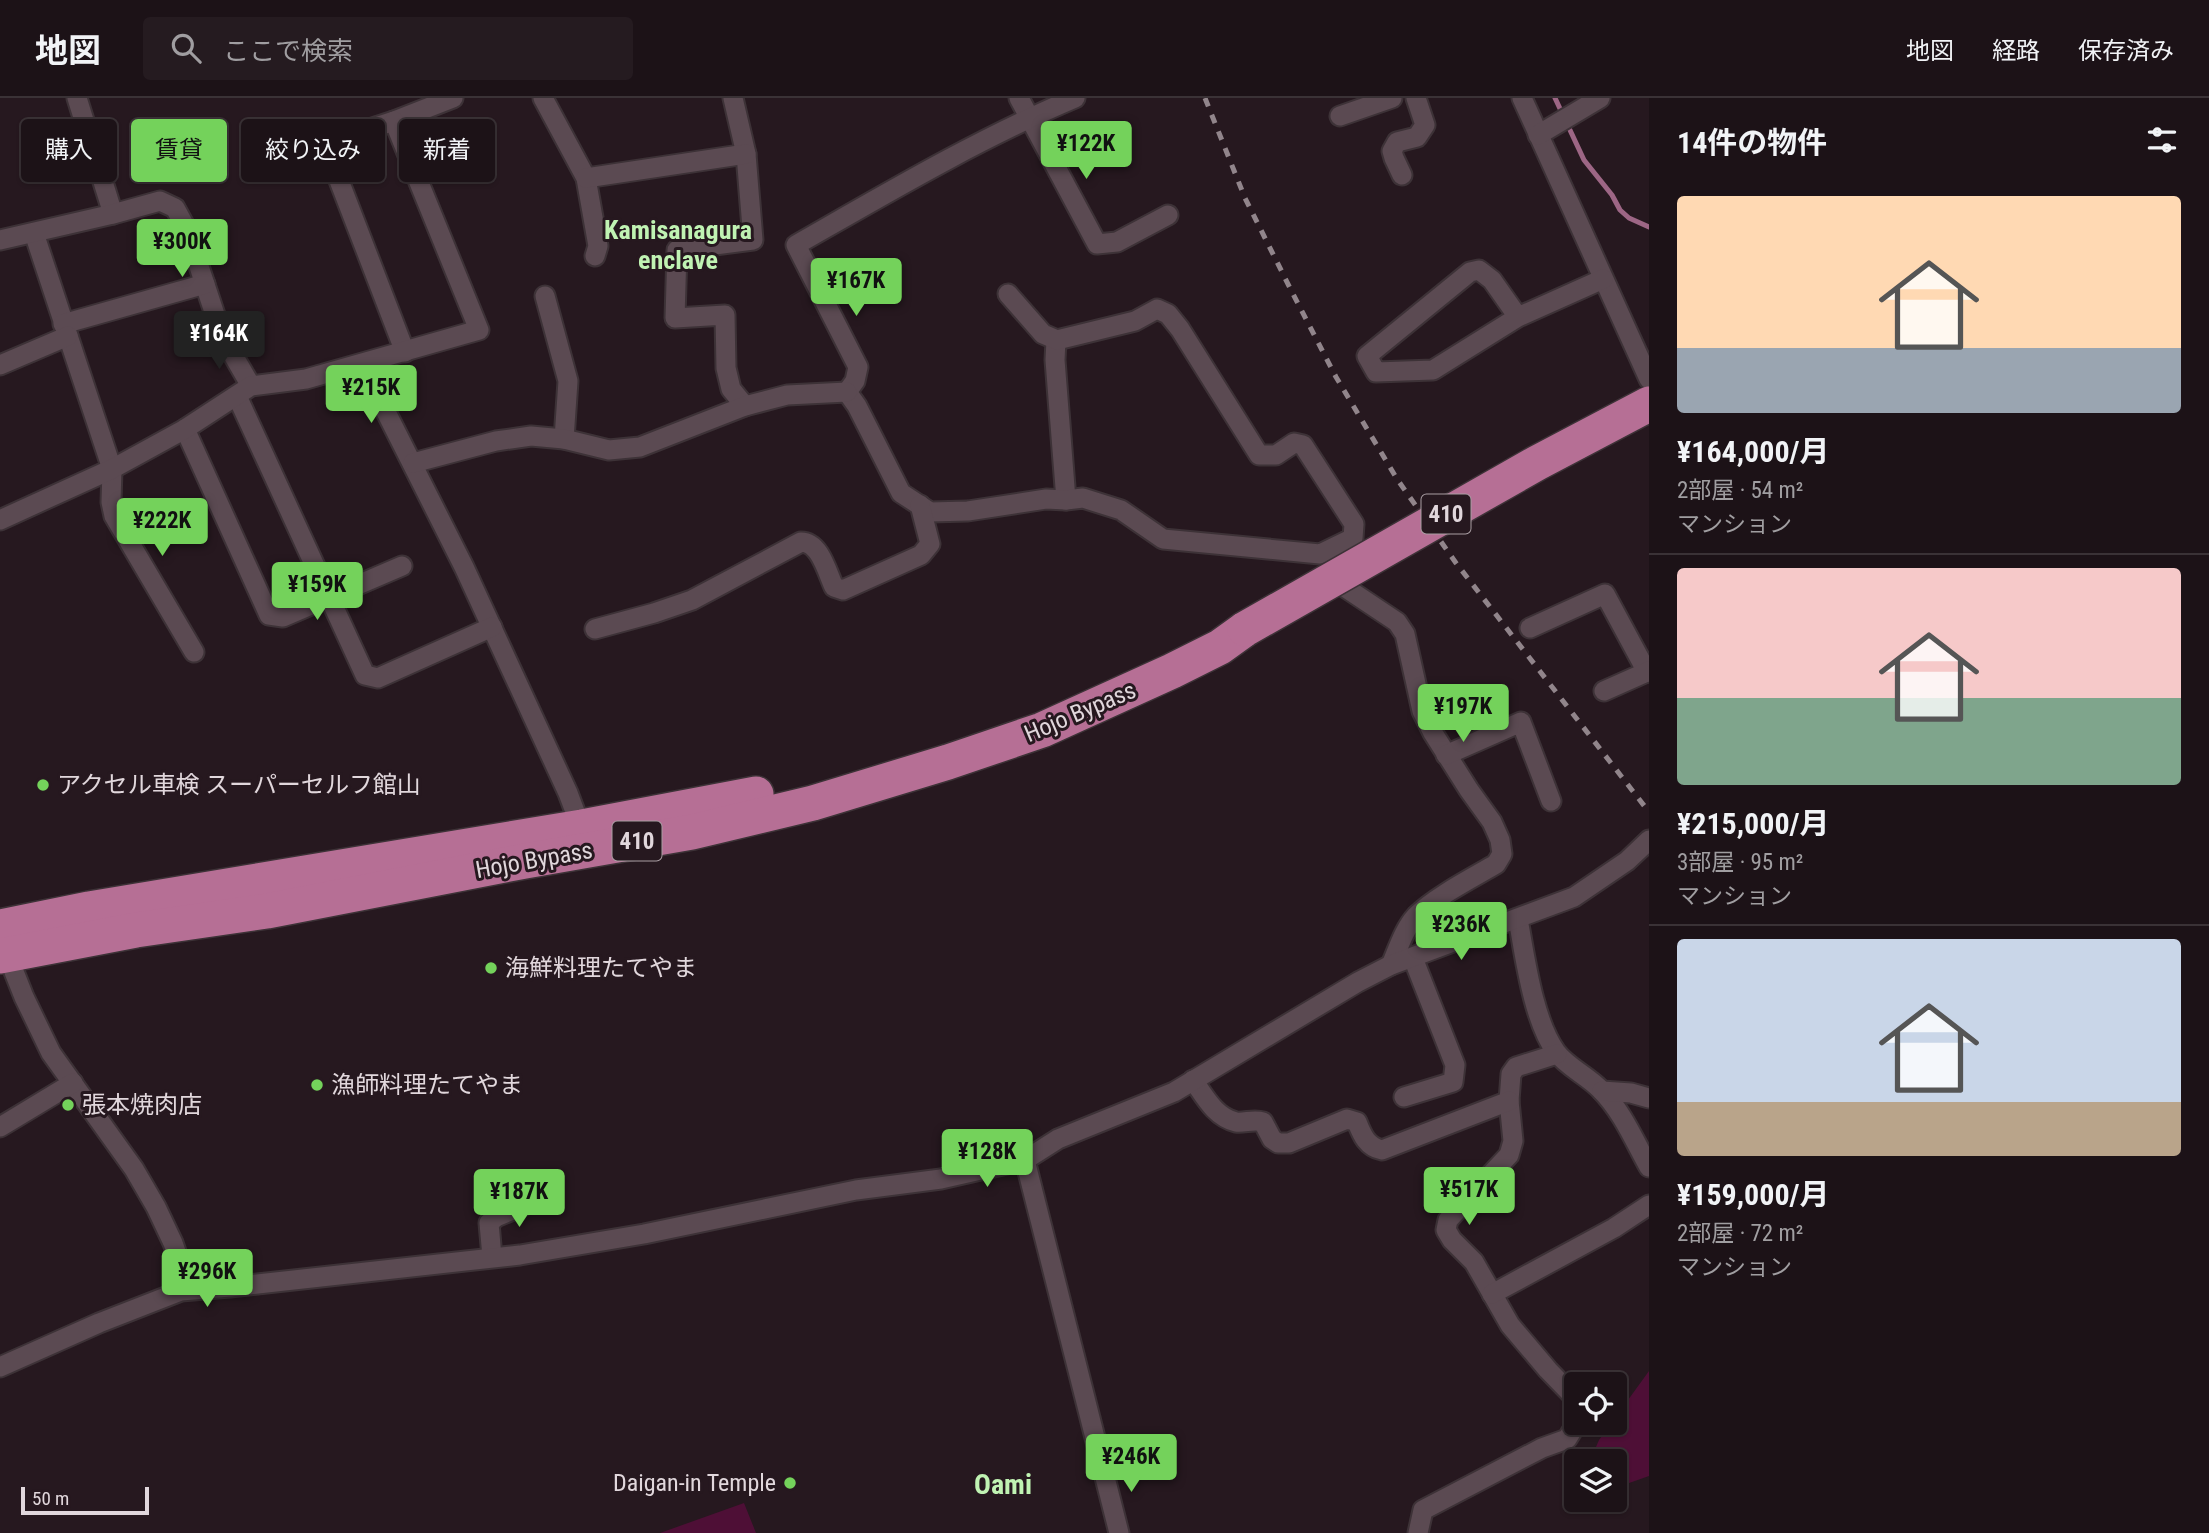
<!DOCTYPE html>
<html lang="ja">
<head>
<meta charset="utf-8">
<style>
  body { margin:0; font-family:"Roboto Condensed","Noto Sans JP",sans-serif; background:#251b20; color:#f1f3f6; height:100vh; display:flex; flex-direction:column; font-size:26px; white-space:nowrap }
  * { box-sizing:border-box; margin:0 }
  p { font-size:23px; color:#a09ea1 }
  .icon { flex:none; width:38px; height:38px; fill:none; stroke:currentColor; stroke-width:2; stroke-linecap:round; stroke-linejoin:round }
  .map { position:relative; flex:1; overflow:hidden }
  .drawer { display:flex; flex-direction:column; background:#1c1217; width:560px }
  .drawer>* { flex:none }
  .hud { position:absolute; left:21px; top:21px; width:665px; height:63px; display:flex; gap:14px }
  .fabs { position:absolute; left:1564px; top:1274px; display:grid; gap:14px }
  .fabs a { display:grid; place-items:center; width:63px; height:63px; border-radius:7px; background:#1c1217; box-shadow:0 2px 5px #0004,0 0 0 2px #3a3236; font-size:35px }
  .scale { position:absolute; left:21px; bottom:18px; width:128px; box-sizing:border-box; padding-left:7px; border:4px solid #e1d7dc; border-top:0; font-size:19px; line-height:24px; white-space:nowrap; color:#e1d7dc; -webkit-text-stroke:5px #26181f; paint-order:stroke }
  .price { position:absolute; translate:-50% -60px; padding:0 16px; border-radius:7px; background:#74d25b; color:#111; font-size:23px; line-height:46px; filter:drop-shadow(0 2px 4px #0008) }
  .price::after { content:''; position:absolute; left:50%; top:42px; width:21px; height:16px; margin-left:-10px; background:inherit; clip-path:polygon(0 0,100% 0,50% 100%) }
  .price.on { background:#222; color:#fff }
  ul { padding:0; list-style:none }
  li { display:grid; align-content:center; gap:14px; height:371px; padding:0 28px }
  li+li { border-top:2px solid #3a3236 }
  li span { display:grid; place-items:center; height:217px; border-radius:7px; color:#555 }
  li>.icon { margin-inline-start:auto }
  span .icon { width:126px; height:126px; fill:#fffc; stroke-width:1 }
  li b { font-size:30px }
  h2 { display:flex; justify-content:space-between; align-items:center; height:84px; padding:0 28px; font-size:30px }
  .pill { padding:0 24px; border-radius:7px; background:#1c1217; box-shadow:0 2px 5px #0004,0 0 0 2px #3a3236; font-size:24px; line-height:63px }
  .pill.on { background:#74d25b; color:#111 }
  header { display:flex; align-items:center; gap:42px; box-sizing:border-box; height:98px; padding:0 35px; background:#1c1217; border-bottom:2px solid #3a3236 }
  header strong { font-size:33px }
  nav { display:flex; gap:38px; margin-inline-start:auto; font-size:24px }
  .search { width:490px; height:63px; background:#251b20; display:flex; align-items:center; gap:18px; box-sizing:border-box; padding:0 24px; border-radius:7px; color:#a09ea1; font-size:26px }
  main { display:flex; flex:1; min-height:0 }
  .map>svg:first-child { display:block }
  .green { fill:#4e0f36 }
  .lines { fill:none; stroke-linecap:round; stroke-linejoin:round }
  .stream { stroke:#9d6685; stroke-width:5 }
  .street-casing { stroke:#3d3237; stroke-width:23 }
  .highway-casing { stroke:#3d3237; stroke-width:38 }
  .street { stroke:#5b4a52; stroke-width:19 }
  .highway { stroke:#b66f95; stroke-width:35 }
  .rail { stroke:#91858b; stroke-width:5; stroke-dasharray:9 9; stroke-linecap:butt }
  .highway-bridge-casing { stroke:#3d3237; stroke-width:38; stroke-linecap:butt }
  .highway-bridge { stroke:#b66f95; stroke-width:35 }
  .poi-dot { fill:#74d25b; stroke:#26181f; stroke-width:2.5 }
  .labels { text-anchor:middle; dominant-baseline:central; stroke-width:6; stroke-linejoin:round; paint-order:stroke }
  .shield { fill:#26181f; stroke:#a99ea3; stroke-width:2 }
  .shield-label { font-size:23px; font-weight:bold; fill:#e1d7dc }
  .street-label { font-size:24px; fill:#e1d7dc; stroke:#26181f }
  .poi-label { font-size:24px; fill:#e1d7dc; stroke:#26181f; text-anchor:start }
  .neighbourhood-label { font-size:26px; font-weight:bold; fill:#c0f3b3; stroke:#26181f }
  .quarter-label { font-size:28px; font-weight:bold; fill:#c0f3b3; stroke:#26181f }
</style>
</head>
<body>
<header>
<strong>地図</strong>
<div class="search"><svg class="icon" aria-label="search" viewBox="0 0 24 24"><circle cx="10" cy="10" r="6"/><path d="M15 15l6 6"/></svg>ここで検索</div>
<nav><a>地図</a><a>経路</a><a>保存済み</a></nav>
</header>
<main>
<div class="map">
<svg width="1649" height="1435" viewBox="0 0 1649 1435">
  <rect width="100%" height="100%" fill="#26181f"/>
  <!-- green -->
  <g class="green">
    <polygon points="1649,1273 1649,1378 1615,1390 1615,1363 1590,1363 1599,1342 1612,1325 1615,1325 1615,1320"/>
    <polygon points="744,1405 756,1435 660,1435"/>
  </g>
  <g class="lines">
    <!-- stream -->
    <polyline class="stream" points="1555,0 1584,62 1612,97 1620,112 1629,120 1649,129"/>
    <defs>
      <g id="street">
        <polyline points="77,0 113,116"/>
        <polyline points="543,0 586,80 598,148 595,158"/>
        <polyline points="733,0 746,56 753,142 677,152 675,220 725,217 726,270 731,291 745,308"/>
        <polyline points="1019,0 1097,146 1117,144 1168,117"/>
        <polyline points="1522,0 1649,281"/>
        <polyline points="1340,18 1392,0"/>
        <polyline points="1538,37 1600,0"/>
        <polyline points="325,46 405,254"/>
        <polyline points="278,61 394,23 453,0"/>
        <polyline points="1402,77 1394,60 1392,53 1397,44 1417,39 1425,27 1416,0"/>
        <polyline points="586,80 746,56"/>
        <polyline points="34,135 112,371 111,404 114,418 194,554"/>
        <polyline points="0,142 113,116 160,103 175,110 187,132 222,238 251,288"/>
        <polyline points="545,198 568,283 564,341"/>
        <polyline points="1518,219 1492,182 1479,172 1470,174 1367,258 1376,274 1433,272 1518,219 1603,181"/>
        <polyline points="63,226 205,186"/>
        <polyline points="1056,242 1055,262 1066,402"/>
        <polyline points="0,267 68,238"/>
        <polyline points="356,268 368,280 378,298 464,469 568,695 583,735"/>
        <polyline points="847,294 857,308 901,395 930,414 968,413 1046,401 1066,402 1083,400 1121,412 1163,441 1320,456 1353,440 1354,426 1303,347 1294,345 1276,357 1259,357 1180,231 1168,216 1157,211 1135,223 1057,242 1043,236 1008,196"/>
        <path d="M847 294 855 283 858 269 796 147C887 95 978 41 1075 0"/>
        <polyline points="237,298 365,577 378,580 492,529"/>
        <polyline points="185,331 269,517 283,519 402,468"/>
        <polyline points="413,365 496,343 531,338 564,341 609,352 640,349 745,308 787,297 847,294"/>
        <polyline points="0,422 112,371 185,331 251,288 306,281 479,232 394,23"/>
        <path d="M1333 474 1343 488 1397 524 1405 536 1422 613 1433 635 1469 692 1492 724 1500 742 1502 756 1496 766C1472 780 1435 799 1416 818 1404 831 1398 851 1391 867"/>
        <polyline points="1530,530 1605,496 1647,574"/>
        <path d="M595 531 654 515 692 502 801 444C820 444 827 474 834 489L843 492 921 457 930 446 920 407"/>
        <polyline points="1604,593 1649,573"/>
        <polyline points="1446,657 1521,624 1551,703"/>
        <path d="M1518 821C1525 859 1533 922 1556 954 1567 969 1588 978 1601 992 1622 1013 1635 1044 1649 1069"/>
        <polyline points="7,856 24,899 51,955 134,1071 156,1109 173,1145 182,1171 181,1193"/>
        <polyline points="1557,956 1516,969 1511,976 1509,1003 1513,1043 1509,1057 1448,1122 1446,1132 1452,1142 1474,1164 1510,1227 1548,1272 1577,1302"/>
        <path d="M1193 982C1205 999 1215 1019 1236 1024 1245 1025 1254 1021 1263 1024L1272 1041 1278 1045H1289L1347 1021 1357 1024C1362 1037 1367 1049 1382 1052L1509 1003"/>
        <polyline points="1602,993 1631,995 1649,1000"/>
        <polyline points="1404,999 1453,984 1455,967 1413,860"/>
        <polyline points="0,1029 73,985"/>
        <polyline points="1025,1062 1119,1435"/>
        <polyline points="492,1159 489,1125 496,1119 541,1100"/>
        <polyline points="1492,1196 1614,1130 1649,1107"/>
        <polyline points="0,1269 99,1225 181,1193 230,1189 520,1157 644,1136 856,1092 941,1081 1025,1062 1058,1041 1174,994 1358,884 1391,867 1574,799 1627,763 1649,742"/>
        <polyline points="1418,1435 1423,1412 1542,1350 1567,1341 1577,1325"/>
      </g>
      <g id="highway">
        <polyline points="0,829 89,811 582,729 756,696"/>
        <polyline points="0,858 136,832 267,813 525,763 692,734 813,705 948,664 1042,632 1172,573 1220,549 1245,531"/>
      </g>
    </defs>
    <!-- street casing -->
    <use href="#street" class="street-casing"/>
    <!-- highway casing -->
    <use href="#highway" class="highway-casing"/>
    <!-- street -->
    <use href="#street" class="street"/>
    <!-- highway -->
    <use href="#highway" class="highway"/>
    <!-- rail -->
    <polyline class="rail" points="1205,0 1245,100 1291,192 1336,279 1397,381 1456,465 1649,714"/>
    <defs>
      <polyline id="highway-bridge" points="1245,531 1537,365 1649,306"/>
    </defs>
    <!-- highway-bridge casing -->
    <use href="#highway-bridge" class="highway-bridge-casing"/>
    <!-- highway-bridge -->
    <use href="#highway-bridge" class="highway-bridge"/>
  </g>
  <!-- markers -->
  <g class="poi-dot">
    <circle cx="43" cy="687" r="7"/>
    <circle cx="491" cy="870" r="7"/>
    <circle cx="317" cy="987" r="7"/>
    <circle cx="68" cy="1007" r="7"/>
    <circle cx="790" cy="1385" r="7"/>
  </g>
  <g class="labels">
    <!-- shield labels -->
    <g class="shield">
      <rect x="1421.5" y="396.5" width="49" height="39" rx="5"/>
      <rect x="612.5" y="723.5" width="49" height="39" rx="5"/>
    </g>
    <g class="shield-label">
      <text x="1446" y="416">410</text>
      <text x="637" y="743">410</text>
    </g>
    <!-- street labels -->
    <g class="street-label">
      <text transform="translate(1080 614) rotate(-23)">Hojo Bypass</text>
      <text transform="translate(534 762) rotate(-10)">Hojo Bypass</text>
    </g>
    <!-- poi labels -->
    <g class="poi-label">
      <text x="57" y="687">アクセル車検 スーパーセルフ館山</text>
      <text x="505" y="870">海鮮料理たてやま</text>
      <text x="331" y="987">漁師料理たてやま</text>
      <text x="82" y="1007">張本焼肉店</text>
      <text x="776" y="1385" text-anchor="end">Daigan-in Temple</text>
    </g>
    <!-- neighbourhood labels -->
    <g class="neighbourhood-label">
      <text x="678" y="132">Kamisanagura<tspan x="678" dy="30">enclave</tspan></text>
    </g>
    <!-- quarter labels -->
    <g class="quarter-label">
      <text x="1003" y="1386">Oami</text>
    </g>
  </g>
</svg>
<div class="fabs">
<a><svg class="icon" aria-label="locate" viewBox="0 0 24 24"><circle cx="12" cy="12" r="6"/><path d="M12 2v4M12 18v4M2 12h4M18 12h4"/></svg></a>
<a><svg class="icon" aria-label="layers" viewBox="0 0 24 24"><path d="M12 4l9 5-9 5-9-5zM3 14l9 5 9-5"/></svg></a>
</div>
<div class="scale">50 m</div>
<b class="price" style="left:1086px;top:83px">¥122K</b>
<b class="price" style="left:182px;top:181px">¥300K</b>
<b class="price" style="left:856px;top:220px">¥167K</b>
<b class="price on" style="left:219px;top:273px">¥164K</b>
<b class="price" style="left:371px;top:327px">¥215K</b>
<b class="price" style="left:162px;top:460px">¥222K</b>
<b class="price" style="left:317px;top:524px">¥159K</b>
<b class="price" style="left:1463px;top:646px">¥197K</b>
<b class="price" style="left:1461px;top:864px">¥236K</b>
<b class="price" style="left:987px;top:1091px">¥128K</b>
<b class="price" style="left:1469px;top:1129px">¥517K</b>
<b class="price" style="left:519px;top:1131px">¥187K</b>
<b class="price" style="left:207px;top:1211px">¥296K</b>
<b class="price" style="left:1131px;top:1396px">¥246K</b>
<div class="hud">
<a class="pill">購入</a>
<a class="pill on">賃貸</a>
<a class="pill">絞り込み</a>
<a class="pill">新着</a>
</div>
</div>
<section class="drawer">
<h2>14件の物件<svg class="icon" aria-label="filters" viewBox="0 0 24 24"><path d="M4 7h16M4 17h16"/><circle cx="9" cy="7" r="2"/><circle cx="15" cy="17" r="2"/></svg></h2>
<ul>
<li><span style="background:linear-gradient(#ffd9b3 70%,#9aa5b1 0)"><svg class="icon" aria-label="home" viewBox="0 0 24 24"><path d="M3 11l9-7 9 7M6 9v11h12V9"/></svg></span><div><b>¥164,000/月</b><p>2部屋 · 54 m²</p><p>マンション</p></div></li>
<li><span style="background:linear-gradient(#f6c9c9 60%,#7fa58c 0)"><svg class="icon" aria-label="home" viewBox="0 0 24 24"><path d="M3 11l9-7 9 7M6 9v11h12V9"/></svg></span><div><b>¥215,000/月</b><p>3部屋 · 95 m²</p><p>マンション</p></div></li>
<li><span style="background:linear-gradient(#c9d6e8 75%,#b9a48a 0)"><svg class="icon" aria-label="home" viewBox="0 0 24 24"><path d="M3 11l9-7 9 7M6 9v11h12V9"/></svg></span><div><b>¥159,000/月</b><p>2部屋 · 72 m²</p><p>マンション</p></div></li>
</ul>
</section>
</main>
</body>
</html>
